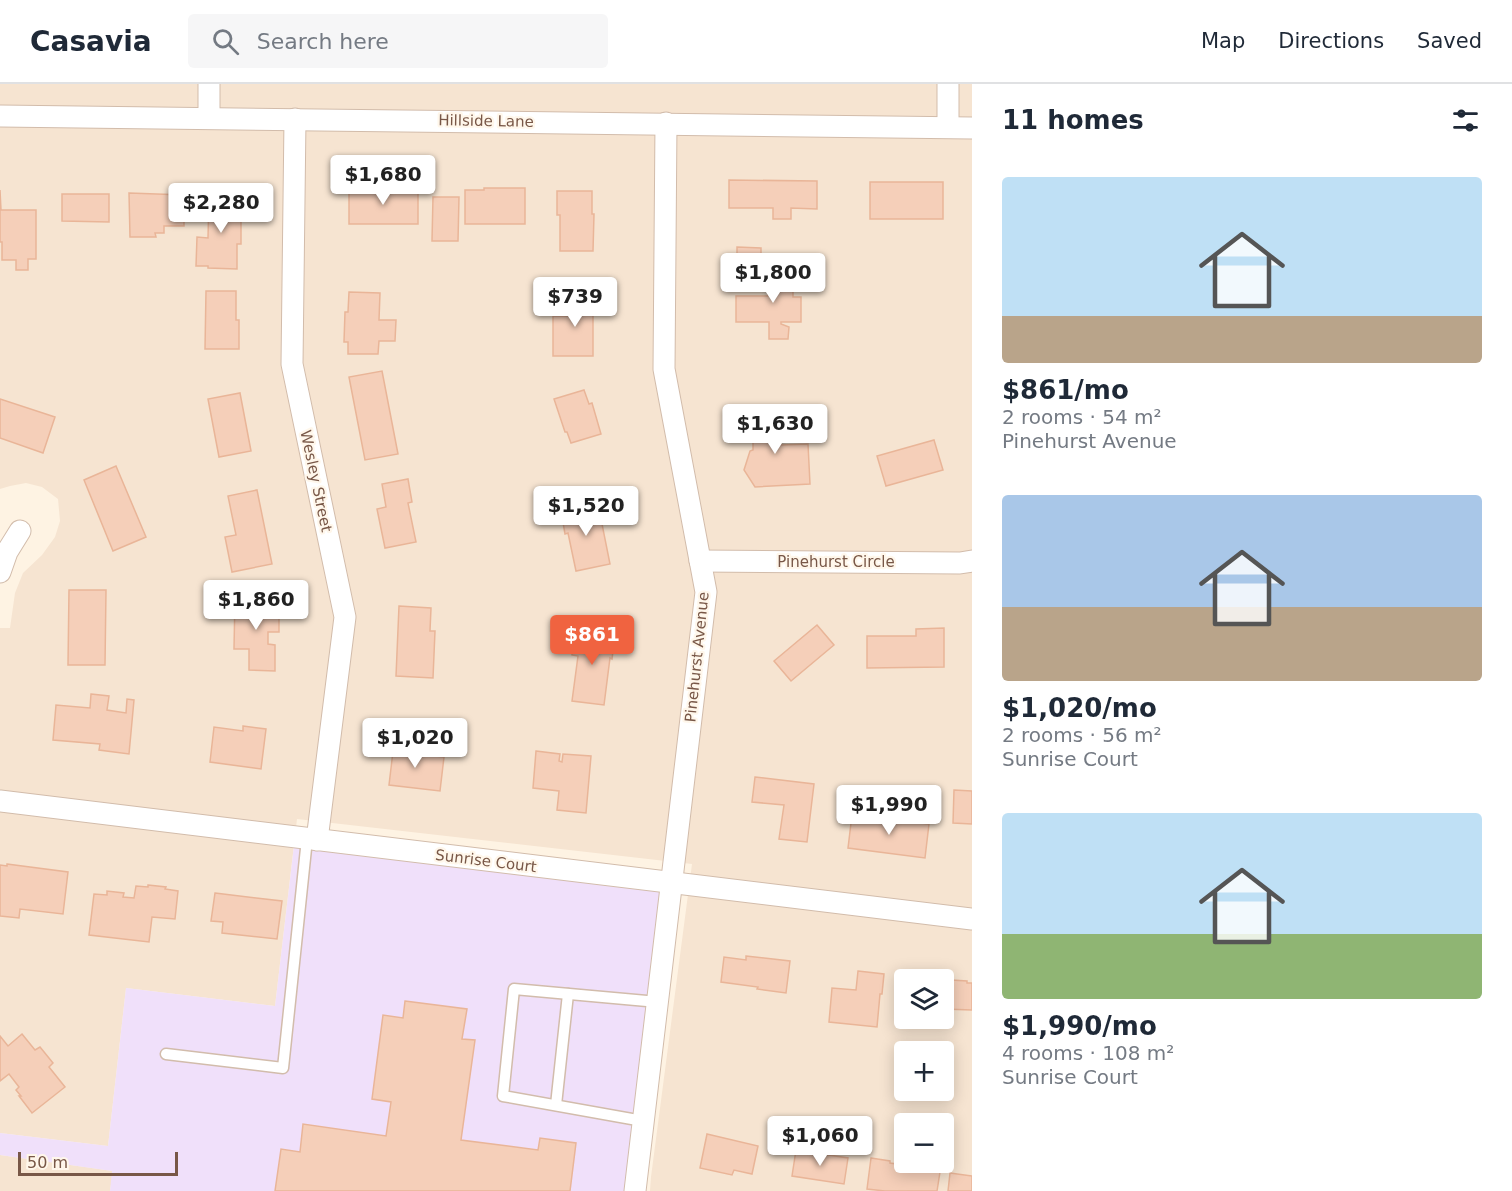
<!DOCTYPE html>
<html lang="en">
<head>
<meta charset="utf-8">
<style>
  body { margin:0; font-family:"DejaVu Sans",sans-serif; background:#f6f6f7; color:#1f2937; height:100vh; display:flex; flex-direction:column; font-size:22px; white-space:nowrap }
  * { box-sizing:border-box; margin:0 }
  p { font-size:20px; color:#747a83 }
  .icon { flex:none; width:33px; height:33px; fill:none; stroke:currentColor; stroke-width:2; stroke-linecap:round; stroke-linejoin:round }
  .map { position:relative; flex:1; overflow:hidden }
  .details { display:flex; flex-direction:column; background:#fff; width:540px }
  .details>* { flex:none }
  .buttons { position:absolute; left:894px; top:885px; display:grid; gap:12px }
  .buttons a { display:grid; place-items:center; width:60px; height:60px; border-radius:6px; background:#fff; box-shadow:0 3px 15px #0003; font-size:30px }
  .scale { position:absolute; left:18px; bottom:15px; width:160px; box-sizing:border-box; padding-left:6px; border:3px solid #785747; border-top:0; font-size:16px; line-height:21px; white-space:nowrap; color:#785747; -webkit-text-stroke:4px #fff7eb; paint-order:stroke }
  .price { position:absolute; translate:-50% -51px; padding:0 14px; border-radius:6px; background:#fff; color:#222; font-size:20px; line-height:39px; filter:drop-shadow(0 2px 3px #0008) }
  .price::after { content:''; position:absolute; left:50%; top:36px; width:18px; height:14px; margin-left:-9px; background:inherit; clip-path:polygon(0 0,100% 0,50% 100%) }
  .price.selected { background:#f06340; color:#fff }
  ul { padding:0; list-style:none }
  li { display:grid; align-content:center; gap:12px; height:318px; padding:0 30px }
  li span { display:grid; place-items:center; height:186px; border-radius:6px; color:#555 }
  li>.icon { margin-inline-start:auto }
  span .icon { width:108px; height:108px; fill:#fffc; stroke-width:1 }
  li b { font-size:26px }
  h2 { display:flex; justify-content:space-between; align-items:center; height:72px; padding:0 30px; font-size:26px }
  header { display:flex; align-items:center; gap:36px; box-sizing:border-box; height:84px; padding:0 30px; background:#fff; border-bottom:2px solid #e0e1e3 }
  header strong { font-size:28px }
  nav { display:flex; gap:33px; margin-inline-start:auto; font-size:21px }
  .search { width:420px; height:54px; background:#f6f6f7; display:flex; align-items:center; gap:15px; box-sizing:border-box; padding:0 21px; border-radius:6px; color:#747a83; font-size:22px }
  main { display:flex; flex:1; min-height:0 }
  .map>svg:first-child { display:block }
  .residential { fill:#f6e4d1; fill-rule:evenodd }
  .education { fill:#f0e0fa }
  .building { fill:#f5cfb9; stroke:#e9b598; stroke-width:1.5 }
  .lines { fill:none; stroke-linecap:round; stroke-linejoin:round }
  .service-casing { stroke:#d2bcab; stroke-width:13 }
  .minor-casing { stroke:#d2bcab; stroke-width:23 }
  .service { stroke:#fff; stroke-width:10 }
  .minor { stroke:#fff; stroke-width:21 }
  .labels { text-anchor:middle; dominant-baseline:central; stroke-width:4.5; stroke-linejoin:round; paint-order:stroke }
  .street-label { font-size:15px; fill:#785747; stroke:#fff7eb }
</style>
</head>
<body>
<header>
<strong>Casavia</strong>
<div class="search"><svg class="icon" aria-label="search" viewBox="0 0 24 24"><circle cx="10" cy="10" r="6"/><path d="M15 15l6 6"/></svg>Search here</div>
<nav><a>Map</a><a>Directions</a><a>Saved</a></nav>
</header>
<main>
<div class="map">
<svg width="972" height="1107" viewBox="0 0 972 1107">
  <rect width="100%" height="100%" fill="#fef3e3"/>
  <!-- residential -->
  <g class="residential">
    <path d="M0 0H972V1107H650L651 1093 692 780 297 735 275 922 126 904 108 1062 0 1049V544H10L15 509 23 489 42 471 55 453 60 437 58 415 42 403 26 399 10 402 0 405ZM904 896H944V934H904ZM904 968H944V1006H904ZM904 1040H944V1078H904Z"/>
    <polygon points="0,1071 113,1087 110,1107 0,1107"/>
  </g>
  <!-- education -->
  <polygon class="education" points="295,753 672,799 635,1107 110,1107 112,1087 0,1071 0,1049 108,1062 126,904 275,922"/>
  <!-- building -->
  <g class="building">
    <polygon points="729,96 817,97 817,125 791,124 791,135 773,135 773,124 729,124"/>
    <rect x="870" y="98" width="73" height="37"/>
    <polygon points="349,103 418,104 418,140 349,140"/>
    <polygon points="484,104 525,104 525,140 465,140 465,106 484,106"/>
    <polygon points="0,106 1,126 36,126 36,175 28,175 28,186 16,186 16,176 2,176 2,158 0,158"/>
    <polygon points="557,107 592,107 592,130 594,130 593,167 560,167 560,131 557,131"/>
    <polygon points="129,109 184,111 184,142 164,142 164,149 155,149 156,153 130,153"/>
    <polygon points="62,110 109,110 109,138 62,137"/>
    <polygon points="209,111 238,111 238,127 241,127 241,160 237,160 237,185 208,184 208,182 196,182 197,153 208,154"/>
    <polygon points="433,113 459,113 458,157 432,157"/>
    <polygon points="737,163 761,164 761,187 737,186"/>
    <polygon points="769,182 793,182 793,213 801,213 801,238 781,238 781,240 789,243 788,255 769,255 769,238 736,238 736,212 768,212 768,204 764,204 764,193 769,193"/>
    <polygon points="206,207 236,207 236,236 239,236 239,265 205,265"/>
    <polygon points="349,208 380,209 379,236 396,236 395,257 379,257 378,270 348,270 348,258 344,258 345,228 348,228"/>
    <polygon points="567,211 593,211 593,272 553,272 553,232 567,232"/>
    <polygon points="382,287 398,370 365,376 349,293"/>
    <polygon points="584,306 589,320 592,319 601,350 571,359 567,348 565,348 554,315"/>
    <polygon points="240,309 251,367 219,373 208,315"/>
    <polygon points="0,315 55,333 43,369 0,354"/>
    <polygon points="780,330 781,361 808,360 810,400 755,403 744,386 750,367 753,366 753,357 749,357 748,331"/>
    <polygon points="934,356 943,386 886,402 877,372"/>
    <polygon points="116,382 146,453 113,467 84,396"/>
    <polygon points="408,395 412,418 408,419 416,458 385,464 377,425 386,423 382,400"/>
    <polygon points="257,406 272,480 232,488 225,453 236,451 228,412"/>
    <polygon points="598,420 610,480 576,487 568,449 565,450 561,427"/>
    <polygon points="69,506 106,506 105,581 68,581"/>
    <polygon points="235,513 269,513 269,531 279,531 279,548 268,548 268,560 275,561 275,587 249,586 249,565 234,565"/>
    <polygon points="399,522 431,524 430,547 435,547 433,594 396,592"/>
    <polygon points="817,541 834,561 791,597 774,577"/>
    <polygon points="944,544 944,583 867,584 867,552 916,552 916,545"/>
    <polygon points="575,546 615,551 612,575 610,574 604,621 572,617 578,572 572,571"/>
    <polygon points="91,610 109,612 107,626 126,629 127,615 134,616 129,670 99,666 100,660 53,656 56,621 90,624"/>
    <polygon points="243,642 266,645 261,685 210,678 214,643 243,647"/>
    <polygon points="394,659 417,662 416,670 444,673 440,707 389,701"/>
    <polygon points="536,667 560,670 559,677 562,678 563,670 591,672 586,729 557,726 559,707 533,704"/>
    <polygon points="755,693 814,700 807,758 779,755 784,721 752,718"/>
    <polygon points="954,706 972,707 972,740 953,739"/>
    <polygon points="852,731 929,740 925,774 848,764"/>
    <polygon points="7,780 68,788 63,830 20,825 19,834 0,832 0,781 7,782"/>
    <polygon points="148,801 166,803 165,805 178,807 175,835 152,833 149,858 89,851 94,810 107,811 107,807 124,809 123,813 134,814 136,802 148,803"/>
    <polygon points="215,809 282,817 277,855 222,849 223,838 211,837"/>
    <polygon points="746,872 790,877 786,909 757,905 758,903 721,898 724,873 746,876"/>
    <polygon points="858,887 884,890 882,910 880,910 877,943 829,938 832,904 856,906"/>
    <polygon points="935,895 967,897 967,899 972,899 972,926 944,925 944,896"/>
    <polygon points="405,917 467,925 462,955 475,956 461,1056 538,1066 540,1054 576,1059 570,1107 275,1107 281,1065 300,1068 303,1040 386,1052 391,1018 372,1015 383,931 403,934"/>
    <polygon points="22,950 35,966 40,963 53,979 49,983 65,1003 32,1029 19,1012 21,1012 16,1006 19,1003 9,990 0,997 0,952 8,962"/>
    <polygon points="707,1050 758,1062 752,1090 734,1086 732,1091 700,1084"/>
    <polygon points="796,1066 848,1074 844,1100 792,1092"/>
    <polygon points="871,1074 890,1077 890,1079 918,1083 918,1085 940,1088 937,1107 885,1107 867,1105"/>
    <polygon points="950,1089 972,1092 972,1107 948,1107"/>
  </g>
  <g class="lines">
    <defs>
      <g id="service">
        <polyline points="166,970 283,984 307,755"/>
        <polyline points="556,1021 568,910"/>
        <polyline points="643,1037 503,1012 514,905 658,918"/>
      </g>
      <g id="minor">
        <polyline points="0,32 972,44"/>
        <polyline points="209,34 209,0"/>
        <polyline points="295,35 292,280 345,533 317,756"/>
        <polyline points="948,43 948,0"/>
        <polyline points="700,477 960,479 972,477"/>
        <polyline points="0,488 7,468 20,447"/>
        <polyline points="0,717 972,835"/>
        <polyline points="635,1107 706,508 664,285 666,39"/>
      </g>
    </defs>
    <!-- service casing -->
    <use href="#service" class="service-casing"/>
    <!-- minor casing -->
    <use href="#minor" class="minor-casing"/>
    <!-- service -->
    <use href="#service" class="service"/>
    <!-- minor -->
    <use href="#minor" class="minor"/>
  </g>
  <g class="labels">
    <!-- street labels -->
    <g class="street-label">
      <text transform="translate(486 37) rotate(1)">Hillside Lane</text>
      <text transform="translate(316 397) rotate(78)">Wesley Street</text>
      <text x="836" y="478">Pinehurst Circle</text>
      <text transform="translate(697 573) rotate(-84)">Pinehurst Avenue</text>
      <text transform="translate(486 777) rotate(7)">Sunrise Court</text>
    </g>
  </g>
</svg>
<div class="buttons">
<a><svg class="icon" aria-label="layers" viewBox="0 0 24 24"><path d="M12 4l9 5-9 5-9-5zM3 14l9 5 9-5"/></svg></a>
<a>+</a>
<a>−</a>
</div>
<div class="scale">50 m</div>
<b class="price" style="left:383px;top:122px">$1,680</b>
<b class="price" style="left:221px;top:150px">$2,280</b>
<b class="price" style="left:773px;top:220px">$1,800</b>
<b class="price" style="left:575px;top:244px">$739</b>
<b class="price" style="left:775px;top:371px">$1,630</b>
<b class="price" style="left:586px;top:453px">$1,520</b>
<b class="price" style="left:256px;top:547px">$1,860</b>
<b class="price selected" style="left:592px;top:582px">$861</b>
<b class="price" style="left:415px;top:685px">$1,020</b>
<b class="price" style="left:889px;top:752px">$1,990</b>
<b class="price" style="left:820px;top:1083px">$1,060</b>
</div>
<section class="details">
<h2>11 homes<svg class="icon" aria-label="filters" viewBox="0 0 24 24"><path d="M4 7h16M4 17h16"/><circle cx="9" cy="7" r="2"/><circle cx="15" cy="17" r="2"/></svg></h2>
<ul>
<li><span style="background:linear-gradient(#bfe0f5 75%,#b9a48a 0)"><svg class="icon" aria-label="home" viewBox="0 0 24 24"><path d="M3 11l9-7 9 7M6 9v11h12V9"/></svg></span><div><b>$861/mo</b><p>2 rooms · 54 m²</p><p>Pinehurst Avenue</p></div></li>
<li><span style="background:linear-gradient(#a9c7e8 60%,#b9a48a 0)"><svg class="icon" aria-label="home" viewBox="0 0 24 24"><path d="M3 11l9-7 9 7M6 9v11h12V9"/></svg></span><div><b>$1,020/mo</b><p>2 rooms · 56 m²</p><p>Sunrise Court</p></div></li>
<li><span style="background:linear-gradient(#bfe0f5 65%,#8fb573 0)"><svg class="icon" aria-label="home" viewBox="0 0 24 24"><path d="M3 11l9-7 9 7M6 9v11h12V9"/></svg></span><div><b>$1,990/mo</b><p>4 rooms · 108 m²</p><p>Sunrise Court</p></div></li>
</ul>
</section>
</main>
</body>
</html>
